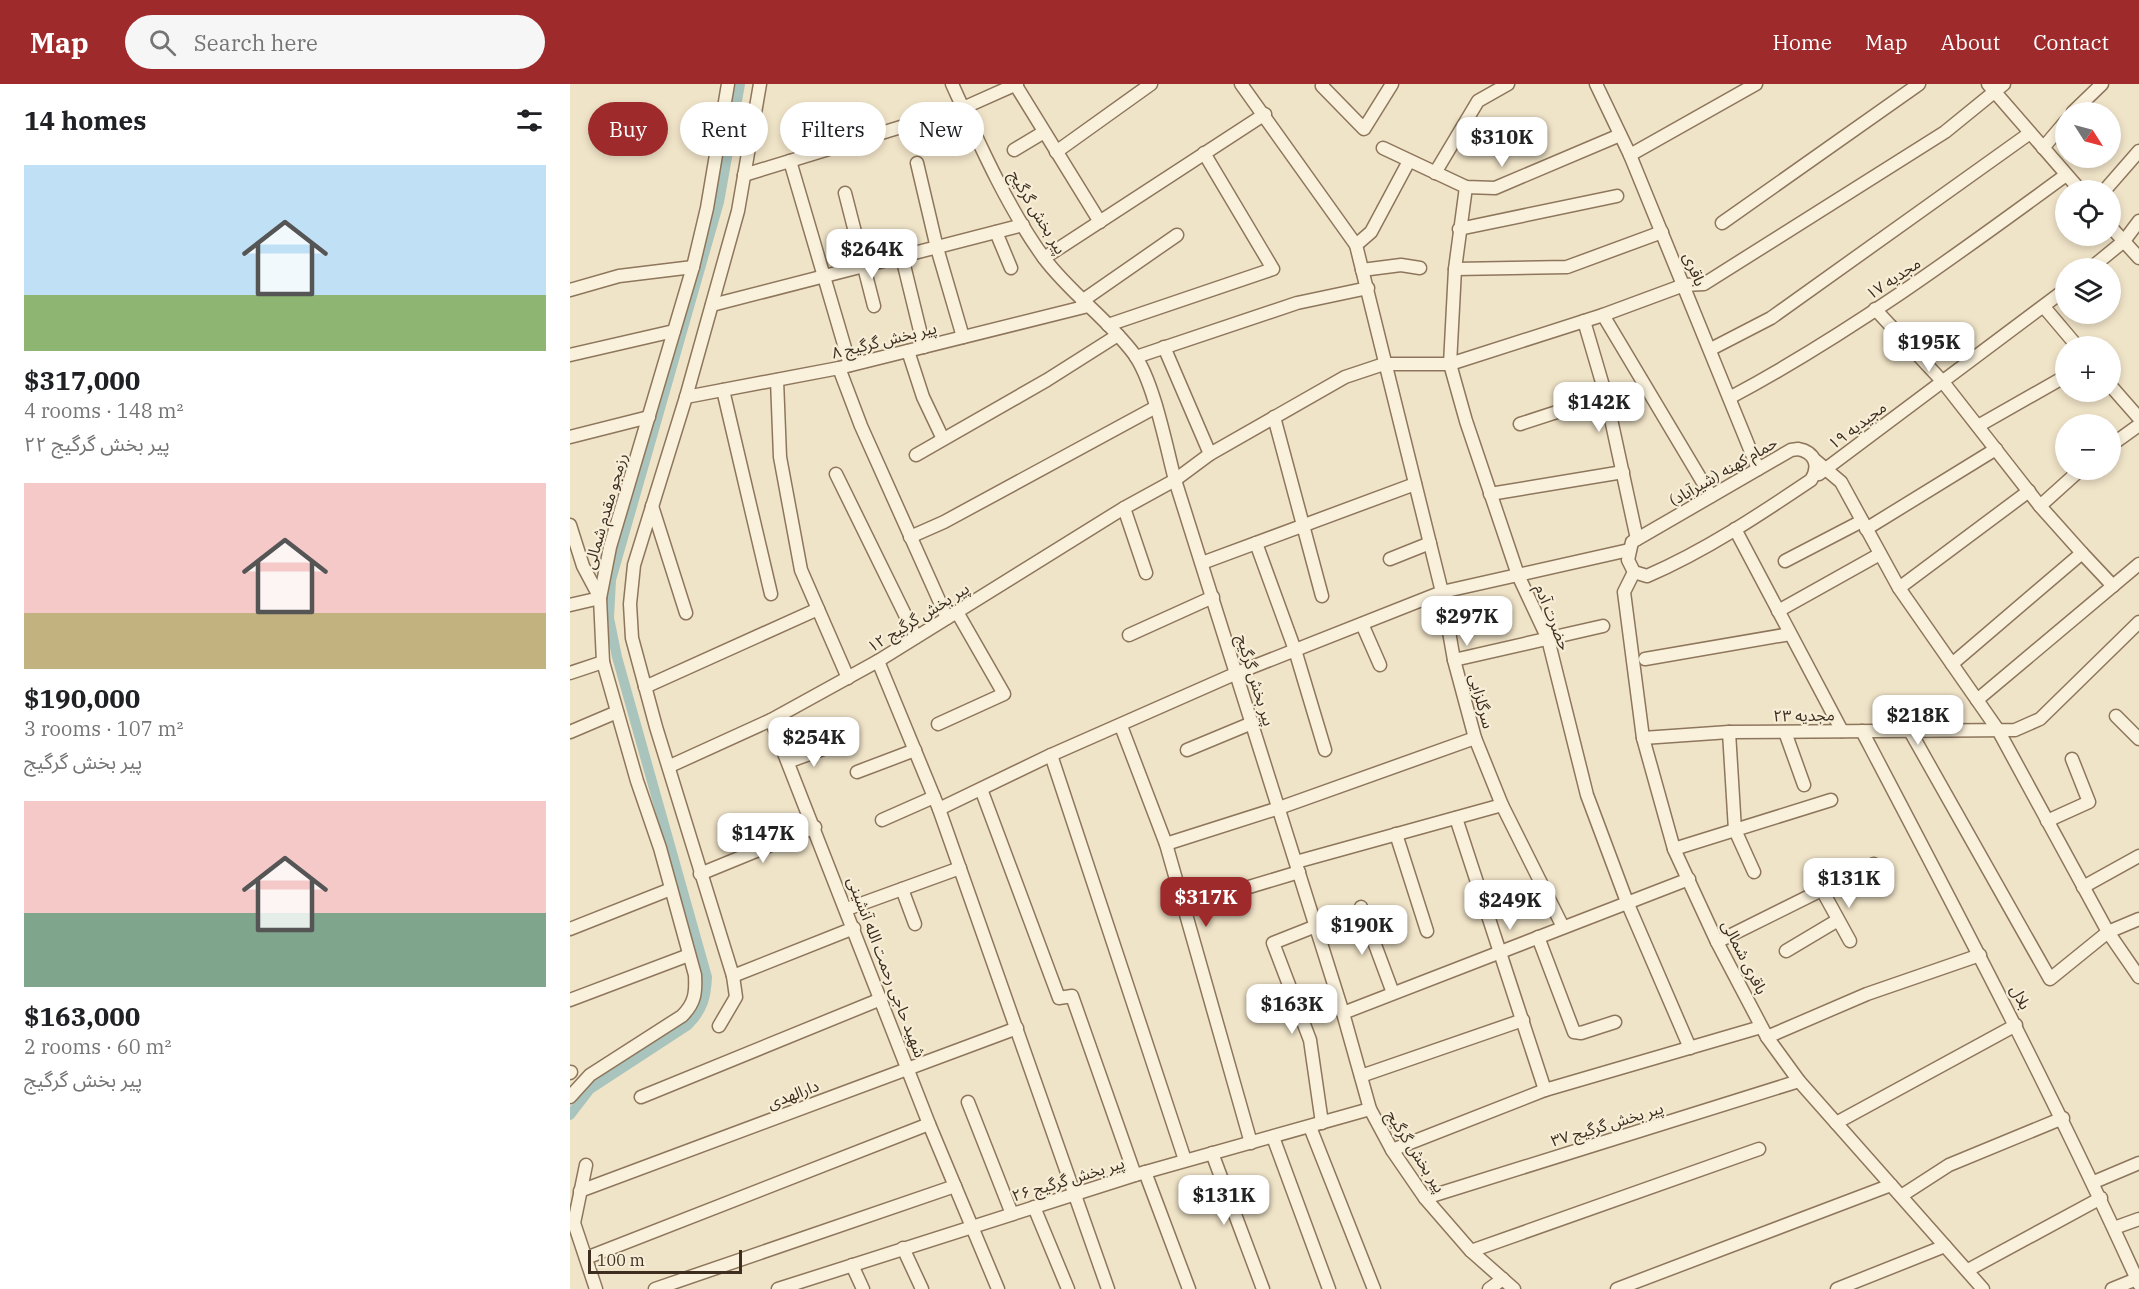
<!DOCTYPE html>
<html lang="en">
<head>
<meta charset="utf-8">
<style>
  body { margin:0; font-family:"IBM Plex Serif","Noto Sans Arabic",serif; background:#f6f6f6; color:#202124; height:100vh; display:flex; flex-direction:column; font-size:22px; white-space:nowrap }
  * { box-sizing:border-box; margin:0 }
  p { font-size:20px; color:#757577 }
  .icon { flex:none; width:33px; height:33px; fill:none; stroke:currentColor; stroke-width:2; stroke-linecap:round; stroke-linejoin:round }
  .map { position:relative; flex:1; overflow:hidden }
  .sheet { display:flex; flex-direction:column; background:#fff; width:570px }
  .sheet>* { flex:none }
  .top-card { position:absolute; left:18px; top:18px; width:570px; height:54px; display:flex; gap:12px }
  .needle { width:39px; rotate:126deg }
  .controls { position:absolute; left:1485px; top:18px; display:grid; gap:12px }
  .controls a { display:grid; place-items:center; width:66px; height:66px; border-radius:50%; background:#fff; box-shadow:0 3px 9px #0003; font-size:30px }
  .scale { position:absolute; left:18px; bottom:15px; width:154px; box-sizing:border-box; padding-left:6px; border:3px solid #3d2e20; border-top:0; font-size:16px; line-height:21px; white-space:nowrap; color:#3d2e20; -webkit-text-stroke:4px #f7eed8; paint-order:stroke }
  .price { position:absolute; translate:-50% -51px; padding:0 14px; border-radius:12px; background:#fff; color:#222; font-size:20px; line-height:39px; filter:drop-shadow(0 2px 3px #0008) }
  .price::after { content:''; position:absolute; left:50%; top:36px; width:18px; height:14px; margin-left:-9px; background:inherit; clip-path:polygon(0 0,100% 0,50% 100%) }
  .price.selected { background:#9e2a2b; color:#fff }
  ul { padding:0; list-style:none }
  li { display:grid; align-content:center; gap:12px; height:318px; padding:0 24px }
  li span { display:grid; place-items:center; height:186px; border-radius:0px; color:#555 }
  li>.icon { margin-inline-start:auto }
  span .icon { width:108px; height:108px; fill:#fffc; stroke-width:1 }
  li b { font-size:26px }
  h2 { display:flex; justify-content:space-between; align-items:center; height:72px; padding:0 24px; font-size:26px }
  .chip { padding:0 21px; border-radius:27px; background:#fff; box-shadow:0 3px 9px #0003; font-size:21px; line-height:54px }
  .chip.selected { background:#9e2a2b; color:#fff }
  header { display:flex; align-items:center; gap:36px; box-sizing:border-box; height:84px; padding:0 30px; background:#9e2a2b; color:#fff }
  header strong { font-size:28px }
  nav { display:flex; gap:33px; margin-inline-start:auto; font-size:21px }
  .search { width:420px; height:54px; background:#f6f6f6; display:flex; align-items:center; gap:15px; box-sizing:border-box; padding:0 21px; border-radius:33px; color:#757577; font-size:22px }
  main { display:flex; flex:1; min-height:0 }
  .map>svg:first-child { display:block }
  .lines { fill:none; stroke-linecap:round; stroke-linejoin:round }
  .canal { stroke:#a9c4bc; stroke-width:10 }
  .minor-casing { stroke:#8d765c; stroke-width:15 }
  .minor { stroke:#faf1dc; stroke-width:12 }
  .labels { text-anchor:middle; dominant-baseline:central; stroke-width:4.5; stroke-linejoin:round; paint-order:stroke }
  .street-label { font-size:16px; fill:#3d2e20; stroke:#f7eed8 }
</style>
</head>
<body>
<header>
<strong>Map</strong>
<div class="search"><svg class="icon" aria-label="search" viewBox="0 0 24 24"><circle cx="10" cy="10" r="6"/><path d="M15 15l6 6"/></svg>Search here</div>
<nav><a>Home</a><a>Map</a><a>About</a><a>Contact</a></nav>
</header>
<main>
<section class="sheet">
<h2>14 homes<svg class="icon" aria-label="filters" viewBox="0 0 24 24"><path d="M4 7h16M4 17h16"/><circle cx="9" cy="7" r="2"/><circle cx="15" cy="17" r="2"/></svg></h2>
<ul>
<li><span style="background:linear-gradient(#bfe0f5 70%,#8fb573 0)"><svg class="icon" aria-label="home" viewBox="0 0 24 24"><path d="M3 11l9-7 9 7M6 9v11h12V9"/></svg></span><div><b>$317,000</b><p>4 rooms · 148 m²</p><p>پیر بخش گرگیج ۲۲</p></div></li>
<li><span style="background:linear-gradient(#f6c9c9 70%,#c2b280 0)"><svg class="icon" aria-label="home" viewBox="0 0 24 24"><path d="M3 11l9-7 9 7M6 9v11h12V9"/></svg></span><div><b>$190,000</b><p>3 rooms · 107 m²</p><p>پیر بخش گرگیج</p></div></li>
<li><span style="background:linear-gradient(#f6c9c9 60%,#7fa58c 0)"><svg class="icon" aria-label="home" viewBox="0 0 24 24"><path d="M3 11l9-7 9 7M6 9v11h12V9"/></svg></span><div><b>$163,000</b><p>2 rooms · 60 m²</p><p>پیر بخش گرگیج</p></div></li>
</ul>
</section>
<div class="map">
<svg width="1569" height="1205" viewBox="0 0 1569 1205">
  <rect width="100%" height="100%" fill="#f0e4c8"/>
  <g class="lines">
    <!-- canal -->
    <path class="canal" d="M0 1031 20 1005 118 941C133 926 136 913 137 893L47 573 39 534 41 496 149 118 170 0"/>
    <defs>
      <g id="minor">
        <path d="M382 0C408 57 437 123 474 174 500 209 538 235 564 270 584 298 596 362 605 396L773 929 800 1025 822 1066 855 1114 901 1167 944 1205"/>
        <polyline points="445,0 530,138"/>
        <polyline points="671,0 786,161 872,508 884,576 905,654 932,721 993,843"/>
        <polyline points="753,0 752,2 794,45 822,0"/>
        <polyline points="1026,0 1060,71 1188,385"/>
        <polyline points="1418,0 1510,106"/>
        <polyline points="1503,28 1532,0"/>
        <polyline points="813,64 896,103 925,104 1050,51"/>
        <polyline points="1473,64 1496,37"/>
        <polyline points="444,66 474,48"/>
        <polyline points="486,68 581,0"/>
        <polyline points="1060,71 1186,0"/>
        <polyline points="220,77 280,281"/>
        <polyline points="347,79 367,164 393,253"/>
        <polyline points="865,89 908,17 938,0"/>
        <polyline points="174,91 393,24 447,0"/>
        <polyline points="896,103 885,185 880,280 896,337 948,491 978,555 1017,711 1057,818 1120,964"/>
        <polyline points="1535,106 1569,67"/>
        <polyline points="275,109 304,222"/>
        <polyline points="1152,139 1349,0"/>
        <polyline points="1540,142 1569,174"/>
        <polyline points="889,145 1047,112"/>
        <polyline points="426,148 441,184"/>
        <polyline points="786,161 801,148 839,77"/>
        <polyline points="332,173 354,263"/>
        <polyline points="474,174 695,30"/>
        <polyline points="1521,184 1554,157 1569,137"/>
        <polyline points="885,185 997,183 1092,148"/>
        <polyline points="792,186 831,181 850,184"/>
        <polyline points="0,206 49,192 123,183"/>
        <polyline points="512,217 607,151"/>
        <polyline points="142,221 453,141"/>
        <polyline points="1474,223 1507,262"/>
        <polyline points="1305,225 1373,298 1470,422 1512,469 1382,580"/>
        <polyline points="1033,231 1141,412"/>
        <polyline points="1014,237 1036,312 1067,455"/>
        <polyline points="538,241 703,185 634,69"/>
        <polyline points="594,263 640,370"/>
        <polyline points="1141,265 1201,234 1460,49"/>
        <polyline points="338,267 353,313 373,355"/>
        <polyline points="0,271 104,247"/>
        <polyline points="566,273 727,219 798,204"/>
        <polyline points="269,284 291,342 377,534"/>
        <polyline points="207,296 210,373 231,486 278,594"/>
        <polyline points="1540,301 1569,334"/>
        <polyline points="153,306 201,510"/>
        <polyline points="116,313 269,284 518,222"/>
        <path d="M1161 313C1279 250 1388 170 1496 91"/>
        <polyline points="704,333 752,512"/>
        <polyline points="950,340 1036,312"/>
        <polyline points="1408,342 1496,292"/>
        <polyline points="0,353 79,333"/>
        <polyline points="1540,362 1569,341"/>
        <path d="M1228 365C1245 368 1250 382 1241 396 1189 431 1135 467 1077 492L1064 488 1058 476 1062 458 1221 366Z"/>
        <polyline points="346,371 477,296 548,251"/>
        <polyline points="1245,376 1271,398 1329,504 1428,646 1538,848 1569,893"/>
        <polyline points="266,390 346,553"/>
        <polyline points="1249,390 1496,205"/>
        <polyline points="920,410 1053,388"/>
        <polyline points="82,422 116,529"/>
        <polyline points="1470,422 1510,386"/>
        <polyline points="554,424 576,489"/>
        <polyline points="0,441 13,482 30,514 0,521"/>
        <polyline points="1165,445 1272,647"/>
        <polyline points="1296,445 1426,365"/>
        <polyline points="340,453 374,438 586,323"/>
        <polyline points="686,459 725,566 755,666"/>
        <polyline points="1512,469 1543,502"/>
        <polyline points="820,475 860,459"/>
        <polyline points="1215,477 1292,437"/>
        <polyline points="632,479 845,400"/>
        <polyline points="1064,488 1054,508 1073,654 1104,765 1147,858 1197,953 1229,997 1413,1205"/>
        <polyline points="1329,504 1459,407"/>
        <polyline points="1208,527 1310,470"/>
        <polyline points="792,540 810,581"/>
        <polyline points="559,551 643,513"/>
        <polyline points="1075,575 1220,550"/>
        <polyline points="884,576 1033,542"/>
        <polyline points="308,577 369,725 538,1205"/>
        <polyline points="0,589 33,578"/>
        <polyline points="75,603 248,525"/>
        <polyline points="1407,616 1569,480"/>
        <polyline points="1546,632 1569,655"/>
        <polyline points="201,636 359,1040 428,1205"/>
        <polyline points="368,640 434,610 387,528"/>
        <polyline points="551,642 596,760 681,1059"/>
        <path d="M1292 647C1388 830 1484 1012 1569 1200"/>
        <polyline points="1340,647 1480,895 1538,848 1569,835"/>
        <polyline points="0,648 47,628"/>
        <polyline points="1159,648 1165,746 1184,788"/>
        <polyline points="1215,648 1234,701"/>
        <polyline points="1073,654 1159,648 1445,646 1470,635 1569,538"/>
        <polyline points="617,666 682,639"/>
        <polyline points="481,671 615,1076"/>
        <polyline points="220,677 259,663"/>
        <polyline points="100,682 201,636 308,577 554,424 605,396 640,370 775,293 814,280 880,280 1033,231 1114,201 1134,200 1375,48 1434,0"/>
        <polyline points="287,688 345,666"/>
        <polyline points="411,705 489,914 502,912 565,1091"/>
        <polyline points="369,725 481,671 667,589 872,508 1059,466"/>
        <polyline points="886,734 975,1006"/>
        <polyline points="312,736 364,713"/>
        <polyline points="1477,737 1519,718 1502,675"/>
        <polyline points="826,750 857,847"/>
        <polyline points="596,760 709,724 905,654"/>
        <polyline points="1104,765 1261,716"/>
        <polyline points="726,778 932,721"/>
        <polyline points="130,790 245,743"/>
        <polyline points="1513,803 1569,772"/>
        <polyline points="332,805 345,840"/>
        <polyline points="1252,806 1280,857"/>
        <polyline points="649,812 729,788"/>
        <polyline points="791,823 823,909"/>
        <polyline points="277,825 390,784"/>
        <polyline points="746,842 703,859 740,956 752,1039"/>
        <polyline points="0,845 101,805"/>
        <polyline points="968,853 1004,948 1011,949 1045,938"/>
        <polyline points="1147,858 1304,780"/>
        <polyline points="1216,867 1268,836"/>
        <polyline points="163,892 284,844"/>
        <polyline points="0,916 119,871"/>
        <polyline points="773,929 1119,795"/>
        <polyline points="149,942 166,913 163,892 86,643 62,554 60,520 64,481 116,313 168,127 190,0"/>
        <polyline points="1197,953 1297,910 1410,871"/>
        <polyline points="0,989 1,988"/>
        <polyline points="791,992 953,936"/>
        <path d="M0 1013 20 991 112 932C125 919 126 909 125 891L90 764 67 697 33 578 30 514 40 463 123 183 137 124 158 0"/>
        <polyline points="71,1013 311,915"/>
        <polyline points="398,1018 442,1130"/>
        <polyline points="1266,1039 1446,941"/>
        <polyline points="740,1043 804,1205"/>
        <polyline points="703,1053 759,1205"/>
        <polyline points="822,1066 975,1006 1191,943"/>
        <polyline points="642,1069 693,1205"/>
        <polyline points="16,1081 4,1139 26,1205"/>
        <polyline points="575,1088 619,1205"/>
        <polyline points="1524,1098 1569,1079"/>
        <polyline points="10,1107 447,944"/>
        <polyline points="1331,1112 1379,1081 1493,1034"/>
        <polyline points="855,1114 1229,997"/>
        <polyline points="464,1123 498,1205"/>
        <polyline points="1544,1144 1569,1135"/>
        <polyline points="333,1164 352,1205"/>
        <polyline points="901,1167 1189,1065"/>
        <polyline points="16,1174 359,1040"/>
        <polyline points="282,1181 293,1205"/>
        <polyline points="1398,1186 1531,1114"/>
        <polyline points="85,1205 385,1102"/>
        <polyline points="208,1205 565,1091 800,1025"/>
        <polyline points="919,1205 933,1195"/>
        <polyline points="1047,1205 1321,1101"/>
        <polyline points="1267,1205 1375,1162"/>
        <polyline points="1542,1205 1569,1194"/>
      </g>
    </defs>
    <!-- minor casing -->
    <use href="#minor" class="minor-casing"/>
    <!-- minor -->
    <use href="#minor" class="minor"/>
  </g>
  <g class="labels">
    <!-- street labels -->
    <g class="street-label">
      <text transform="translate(468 128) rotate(59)">پیر بخش گرگیج</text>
      <text transform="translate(1125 185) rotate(68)">باقری</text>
      <text transform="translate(1323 194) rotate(-34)">مجدیه ۱۷</text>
      <text transform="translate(314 256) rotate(-14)">پیر بخش گرگیج ۸</text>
      <text transform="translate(1287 341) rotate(-37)">مجیدیه ۱۹</text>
      <text transform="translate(1153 387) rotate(-30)">حمام کهنه (شیرآباد)</text>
      <text transform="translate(35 427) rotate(-74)">رزمجو مقدم شمالی</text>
      <text transform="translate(348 533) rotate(-32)">پیر بخش گرگیج ۱۲</text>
      <text transform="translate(983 533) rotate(68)">حضرت آدم</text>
      <text transform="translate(686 596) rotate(73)">پیر بخش گرگیج</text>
      <text transform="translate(912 617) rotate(75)">سرگلزایی</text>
      <text transform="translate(1234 631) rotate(-1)">مجدیه ۲۳</text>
      <text transform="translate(1175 873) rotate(63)">باقری شمالی</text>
      <text transform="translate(317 883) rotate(69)">شهید حاجی رحمت الله آنشینی</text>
      <text transform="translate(1451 913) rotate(62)">بلال</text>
      <text transform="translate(223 1010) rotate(-21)">دارالهدی</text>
      <text transform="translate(1037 1040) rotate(-17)">پیر بخش گرگیج ۳۷</text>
      <text transform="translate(846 1067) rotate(57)">پیر بخش گرگیج</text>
      <text transform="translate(498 1095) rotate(-17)">پیر بخش گرگیج ۲۶</text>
    </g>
  </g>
</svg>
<div class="controls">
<a><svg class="needle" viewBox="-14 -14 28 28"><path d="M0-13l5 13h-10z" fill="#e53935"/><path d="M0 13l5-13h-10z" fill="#757577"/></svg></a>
<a><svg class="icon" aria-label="locate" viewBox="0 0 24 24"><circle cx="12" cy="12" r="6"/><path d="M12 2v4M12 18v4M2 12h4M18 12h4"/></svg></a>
<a><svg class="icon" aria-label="layers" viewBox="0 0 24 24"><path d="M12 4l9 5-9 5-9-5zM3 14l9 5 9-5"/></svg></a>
<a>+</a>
<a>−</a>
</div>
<div class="scale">100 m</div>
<b class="price" style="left:932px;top:84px">$310K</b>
<b class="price" style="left:302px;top:196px">$264K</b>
<b class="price" style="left:1359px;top:289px">$195K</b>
<b class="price" style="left:1029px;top:349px">$142K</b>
<b class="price" style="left:897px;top:563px">$297K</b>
<b class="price" style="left:1348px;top:662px">$218K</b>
<b class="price" style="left:244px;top:684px">$254K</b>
<b class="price" style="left:193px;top:780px">$147K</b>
<b class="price" style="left:1279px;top:825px">$131K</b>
<b class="price selected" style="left:636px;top:844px">$317K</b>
<b class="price" style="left:940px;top:847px">$249K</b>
<b class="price" style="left:792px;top:872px">$190K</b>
<b class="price" style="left:722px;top:951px">$163K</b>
<b class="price" style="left:654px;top:1142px">$131K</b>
<div class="top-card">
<a class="chip selected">Buy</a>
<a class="chip">Rent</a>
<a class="chip">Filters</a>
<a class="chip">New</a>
</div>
</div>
</main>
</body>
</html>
